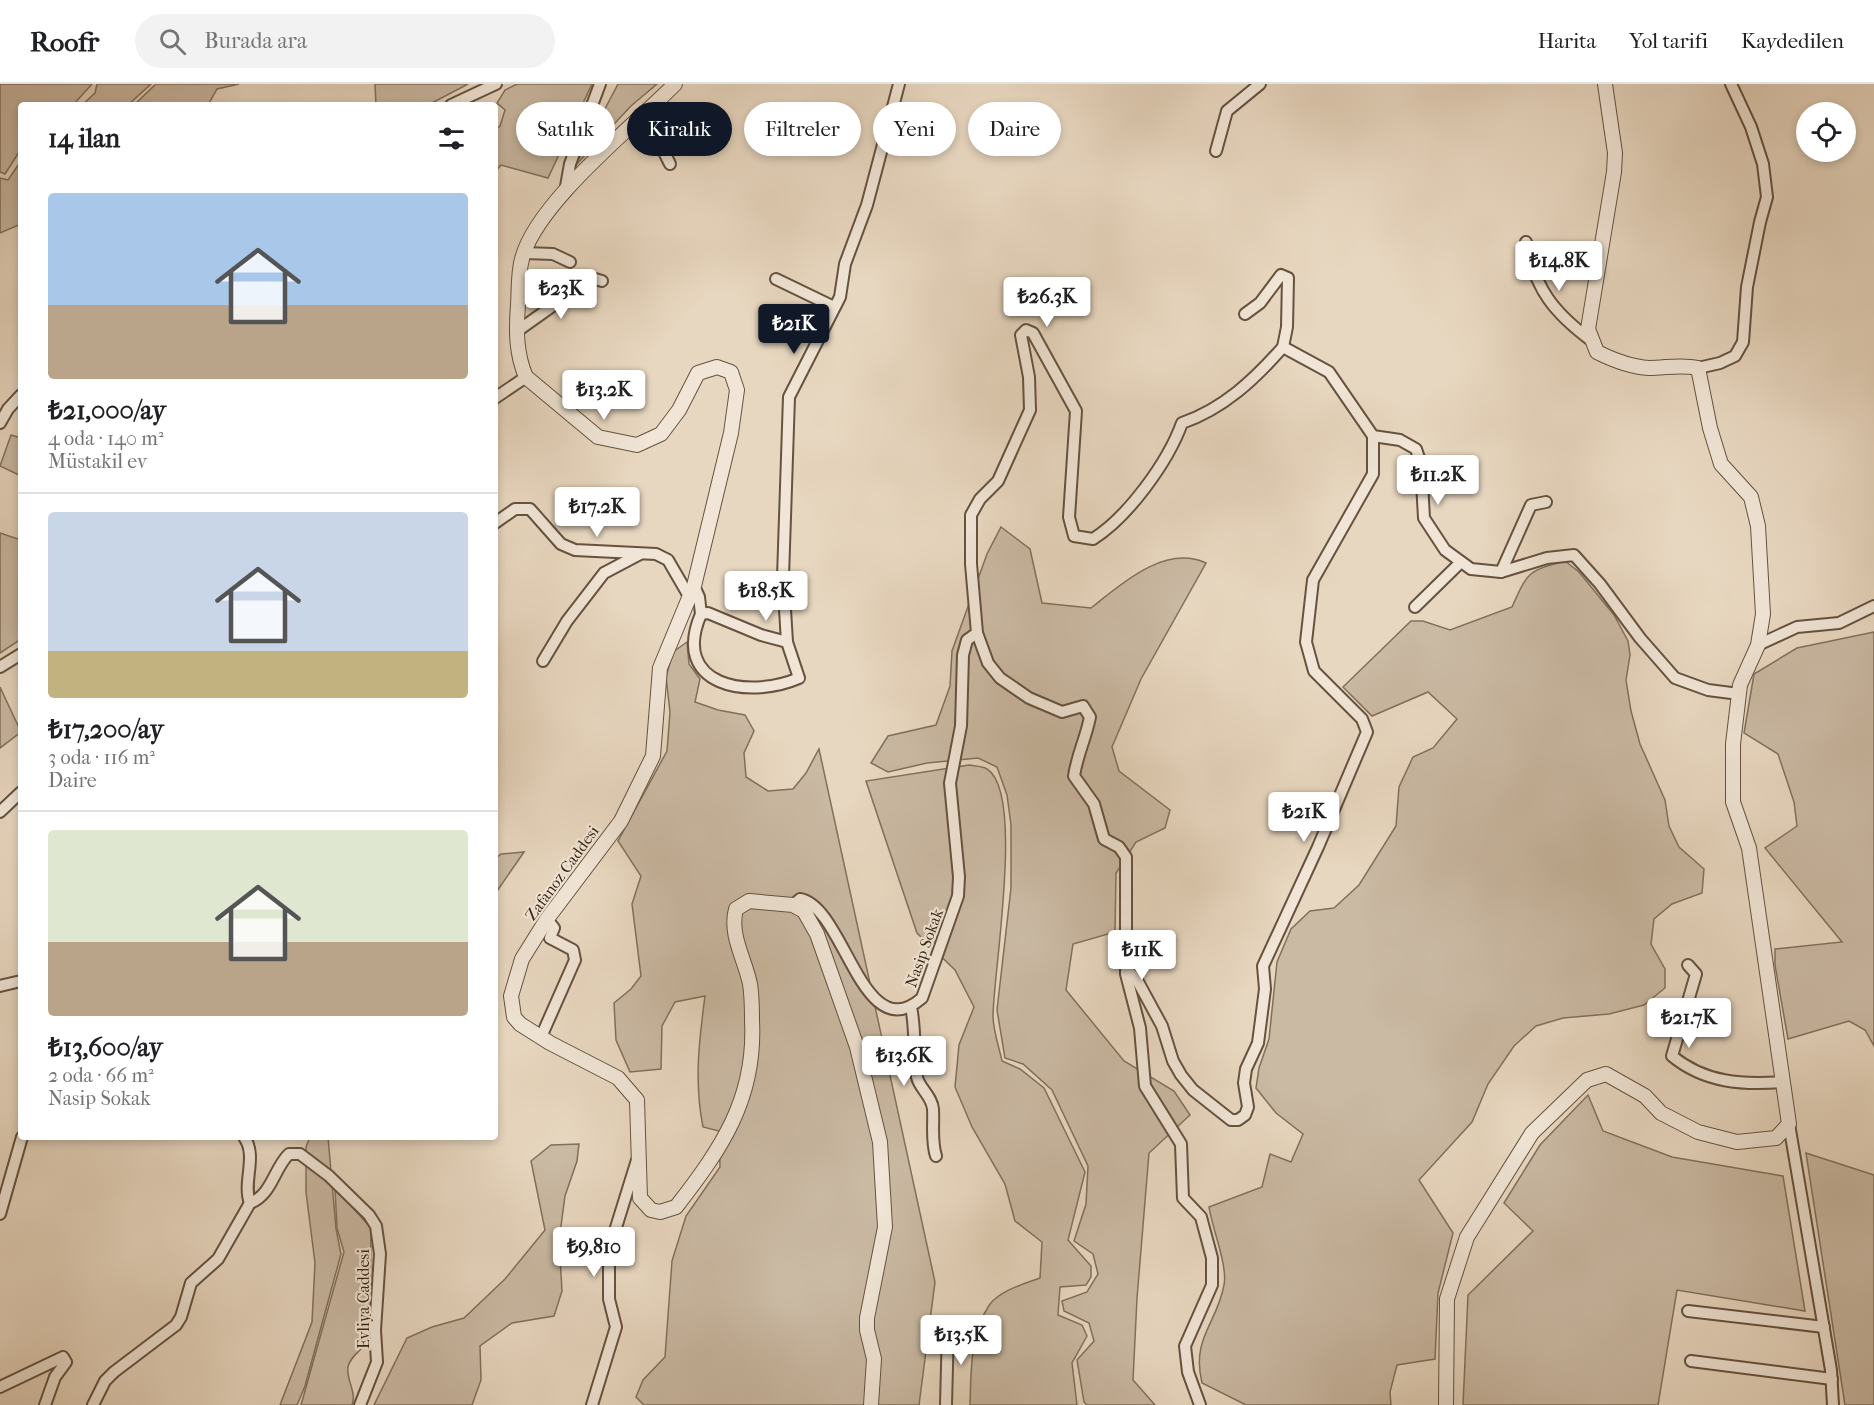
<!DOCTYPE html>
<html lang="tr">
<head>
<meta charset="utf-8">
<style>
  body { margin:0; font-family:"IM FELL French Canon",serif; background:#f2f2f2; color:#202124; height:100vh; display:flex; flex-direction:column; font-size:22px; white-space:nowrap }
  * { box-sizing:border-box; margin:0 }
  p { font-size:20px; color:#757577 }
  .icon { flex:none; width:33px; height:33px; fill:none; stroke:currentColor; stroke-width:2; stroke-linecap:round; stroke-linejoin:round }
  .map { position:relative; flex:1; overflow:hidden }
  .details { position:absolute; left:18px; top:18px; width:480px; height:1038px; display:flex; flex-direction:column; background:#fff; border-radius:6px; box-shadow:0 3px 9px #0003 }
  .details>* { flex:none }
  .banner { position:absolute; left:516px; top:18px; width:570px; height:54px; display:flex; gap:12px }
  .buttons { position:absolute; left:1796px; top:18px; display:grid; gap:12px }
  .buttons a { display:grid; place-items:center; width:60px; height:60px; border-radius:50%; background:#fff; box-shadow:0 3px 9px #0003; font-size:30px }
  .price { position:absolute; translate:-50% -51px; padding:0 14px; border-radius:6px; background:#fff; color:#222; font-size:20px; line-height:39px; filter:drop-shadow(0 2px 3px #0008) }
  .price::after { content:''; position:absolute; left:50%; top:36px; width:18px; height:14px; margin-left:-9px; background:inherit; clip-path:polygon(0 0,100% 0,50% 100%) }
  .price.active { background:#111827; color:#fff }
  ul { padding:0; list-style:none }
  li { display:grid; align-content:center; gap:12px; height:318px; padding:0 30px }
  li+li { border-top:2px solid #e0e0e0 }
  li span { display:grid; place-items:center; height:186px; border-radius:6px; color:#555 }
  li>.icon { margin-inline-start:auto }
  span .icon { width:108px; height:108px; fill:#fffc; stroke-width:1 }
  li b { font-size:26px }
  h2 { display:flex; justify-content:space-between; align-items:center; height:72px; padding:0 30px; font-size:26px }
  .pill { padding:0 21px; border-radius:27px; background:#fff; box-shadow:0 3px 9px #0003; font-size:21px; line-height:54px }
  .pill.active { background:#111827; color:#fff }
  header { display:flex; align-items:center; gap:36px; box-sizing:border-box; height:84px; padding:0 30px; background:#fff; border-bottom:2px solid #e0e0e0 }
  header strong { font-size:28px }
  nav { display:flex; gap:33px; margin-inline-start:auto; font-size:21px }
  .search { width:420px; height:54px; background:#f2f2f2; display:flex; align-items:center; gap:15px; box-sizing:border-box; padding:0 21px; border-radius:33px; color:#757577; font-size:22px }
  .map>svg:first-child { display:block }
  .green { fill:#cab9a3; stroke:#82705c; stroke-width:1.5 }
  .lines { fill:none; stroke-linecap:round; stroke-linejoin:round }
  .minor-casing { stroke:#66523f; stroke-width:14 }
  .tertiary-casing { stroke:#66523f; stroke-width:16 }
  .minor { stroke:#f0e5d6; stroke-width:10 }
  .tertiary { stroke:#f0e5d6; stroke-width:14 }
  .labels { text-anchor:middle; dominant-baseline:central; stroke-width:4.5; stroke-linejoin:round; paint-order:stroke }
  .street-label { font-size:16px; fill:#3a2614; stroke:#f0e5d6 }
</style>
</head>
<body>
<header>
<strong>Roofr</strong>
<div class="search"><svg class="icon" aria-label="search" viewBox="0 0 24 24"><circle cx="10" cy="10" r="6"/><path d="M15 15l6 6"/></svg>Burada ara</div>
<nav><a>Harita</a><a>Yol tarifi</a><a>Kaydedilen</a></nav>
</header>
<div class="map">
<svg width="1874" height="1321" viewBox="0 0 1874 1321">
  <rect width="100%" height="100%" fill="#e8d7c0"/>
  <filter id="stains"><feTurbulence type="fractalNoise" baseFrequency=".00333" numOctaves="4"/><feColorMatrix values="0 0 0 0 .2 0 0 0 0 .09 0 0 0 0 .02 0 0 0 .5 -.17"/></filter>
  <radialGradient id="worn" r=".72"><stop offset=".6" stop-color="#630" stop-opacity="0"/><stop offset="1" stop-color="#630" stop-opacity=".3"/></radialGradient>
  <!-- green -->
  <g class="green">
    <polygon points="0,0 92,0 73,21 21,21 21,65 5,90 0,88"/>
    <polygon points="97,0 151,0 128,21 82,21 95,9"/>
    <polygon points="156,0 239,0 217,5 208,21 134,21"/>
    <polygon points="375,0 468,0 432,19 376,21"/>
    <polygon points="517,0 592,0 548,94 501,81 495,88 495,46 500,42 505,26 497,19 505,6"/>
    <polygon points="618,0 657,0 631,22 575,82"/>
    <polygon points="21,77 21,140 0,149 0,94 8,96"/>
    <polygon points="11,351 21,354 21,392 0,382"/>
    <path d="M1001 443 1030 465 1042 519 1091 524C1121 500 1165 460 1206 479L1141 595 1112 663 1119 687 1170 726 1165 744 1136 758 1116 789 1115 848 1073 860 1066 906 1124 977 1174 1007 1190 1031 1149 1069 1137 1214 1133 1296 1155 1321H1087L1084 1318 1077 1276 1094 1257 1089 1239 1064 1227 1062 1217 1087 1208 1098 1190 1093 1170 1074 1157 1086 1120 1088 1082 1052 1006 1023 980 1005 974 997 926 1011 804V741L1007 711 997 683 978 674 927 679 888 688 871 679 888 652 936 641 950 602 952 567 987 470Z"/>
    <polygon points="0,449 21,456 21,555 0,569"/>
    <path d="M1565 477 1579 488 1614 531 1628 557 1630 571 1626 596 1631 627 1640 660 1665 716 1669 742 1679 763 1704 785 1702 809 1672 820 1654 835 1651 860 1665 885V904L1644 921 1609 930 1563 934 1536 942 1514 962 1488 1000 1472 1038 1419 1096 1453 1149 1438 1209 1435 1275 1397 1281 1390 1308 1391 1321H1246L1202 1299C1191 1254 1217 1240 1224 1201 1228 1182 1212 1144 1209 1123L1262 1103 1270 1070 1291 1078 1303 1050 1276 1029 1256 1004 1259 984 1269 955 1277 878 1291 845 1310 827 1334 824 1359 801 1396 742 1399 703 1413 673 1433 664 1457 635 1428 608 1372 632 1343 603 1411 537H1423L1450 546 1512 523C1528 487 1528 487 1565 477Z"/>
    <polygon points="1874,548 1874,962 1865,946 1849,937 1788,955 1775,881 1775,865 1842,858 1765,764 1797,742 1794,718 1778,670 1744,649 1754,590 1797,564"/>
    <path d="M687 558 689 580 700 595 695 618 718 626 745 631 754 647 744 669 746 693 768 707 793 705 806 689 819 665 935 1198 919 1321H644L636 1313 643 1296 665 1273 672 1177 686 1132 720 1083 719 1047 703 1043C694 998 699 957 705 912L675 918 662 942 661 985 630 988 616 956 614 919 631 905 641 892 632 820 641 792 618 757 667 667 670 628 666 593 673 568Z"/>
    <polygon points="0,603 21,648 0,664"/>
    <path d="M969 681C974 682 983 682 987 685 1025 708 993 890 993 932 993 946 999 963 1002 977L1020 985 1044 1004 1085 1088 1068 1156 1091 1182V1193L1086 1201 1060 1203 1058 1231 1082 1241 1087 1252 1072 1279 1077 1321H970C971 1288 970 1249 990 1220 1001 1206 1024 1200 1040 1194L1042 1158 1015 1137 1005 1100 972 1043 955 1003 959 961 974 923 955 886 917 849 866 697Z"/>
    <polygon points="524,768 495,810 495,775 501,770"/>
    <polygon points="1588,1011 1603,1047 1672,1073 1783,1092 1805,1227 1677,1206 1658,1321 1463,1321 1468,1211 1533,1147 1504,1119 1540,1061"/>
    <polygon points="310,1053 328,1053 336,1145 341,1170 305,1302 297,1321 280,1321 312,1238 315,1179 306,1108 306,1063"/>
    <polygon points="579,1060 577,1077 565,1112 559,1157 562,1207 554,1232 512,1239 480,1262 481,1296 472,1321 374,1321 407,1254 432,1243 464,1234 505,1195 545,1146 531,1077 551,1061"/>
    <polygon points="1806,1069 1874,1091 1874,1321 1845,1321"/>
    <path d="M335 1104 371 1144 370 1253C364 1266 351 1270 348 1283 346 1296 357 1308 352 1321H301L344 1168 337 1144Z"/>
  </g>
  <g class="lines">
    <defs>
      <g id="minor">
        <polyline points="451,21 496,0"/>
        <polyline points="645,30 670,80"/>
        <polyline points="1216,67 1227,27 1260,0"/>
        <polyline points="565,108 570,80 600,0"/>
        <path d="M1526 158C1535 205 1554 229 1592 257"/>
        <polyline points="525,169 553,170 570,178"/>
        <polyline points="776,195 834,223"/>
        <polyline points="1245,230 1260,219 1281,191 1288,194 1287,243 1283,263 1329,288 1373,352 1400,356 1416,365 1421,380 1424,434 1445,466 1471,485 1501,488 1547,474 1574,471 1600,500 1640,554 1675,594 1708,606 1739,610"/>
        <polyline points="516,248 582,201 595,195 602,197"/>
        <polyline points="1698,284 1720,279 1735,272 1743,258 1747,203 1760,138 1767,113 1763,80 1751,43 1731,0"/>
        <polyline points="495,314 526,293"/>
        <polyline points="0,339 8,325 21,311"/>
        <polyline points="495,439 515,425 530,425 561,460 575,466 656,470 668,476 690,514"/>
        <polyline points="1501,488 1531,421 1546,418"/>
        <path d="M694 502 699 513 701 530 708 529 761 551 787 558 799 594C748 616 670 602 701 530"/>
        <polyline points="1415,523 1461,478"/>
        <path d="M977 549 988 579 1000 594 1029 614 1062 628 1083 622 1090 633C1086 654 1077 671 1074 692L1094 720 1104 755 1119 763 1126 773V890L1140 944 1145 1002 1181 1060 1183 1114 1201 1133 1212 1174V1201L1185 1262 1188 1288 1200 1321"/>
        <polyline points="787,558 783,493 789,313 840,213 845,180 867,121 899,0"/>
        <polyline points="1758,561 1797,543 1839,539 1874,522"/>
        <polyline points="543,577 567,537 604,489 640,470"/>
        <polyline points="0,583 21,570"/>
        <polyline points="0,728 21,708"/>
        <path d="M793 821 800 815C845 823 862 966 922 914L958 812 959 793 950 699 961 642 963 571 967 556 977 549 971 480V431L980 415 998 397 1030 326 1029 293 1021 251 1026 246 1033 249 1076 327 1069 433 1074 452 1093 455C1128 433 1168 378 1182 339 1223 325 1254 296 1283 263"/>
        <path d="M1688 881 1696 890 1672 972C1705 999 1742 1001 1783 998"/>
        <polyline points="1126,884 1137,896 1162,942 1173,977 1181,991 1193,1006 1231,1036 1238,1036 1245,1031 1248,1023 1244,999 1246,985 1258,959 1265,905 1263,882 1318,763 1367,648 1362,635 1314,587 1306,558 1313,496 1373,390 1373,352"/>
        <polyline points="0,902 21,897"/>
        <path d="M911 923C916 946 913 969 917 993 919 1004 932 1012 933 1025 934 1041 931 1056 936 1072"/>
        <polyline points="541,953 575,876 573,866 550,854 554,844 547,835"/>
        <polyline points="1789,1040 1831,1286 1833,1321"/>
        <path d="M244 1053C258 1072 242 1098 250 1119"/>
        <path d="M250 1119C272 1111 274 1084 289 1070H300L329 1092 369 1131 376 1142 380 1170 375 1246 377 1278 360 1321"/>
        <polyline points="0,1130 22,1053"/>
        <polyline points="1688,1227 1824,1243"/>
        <polyline points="1691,1277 1832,1295"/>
        <polyline points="0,1303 63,1273 66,1278 55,1293 45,1321"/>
        <polyline points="93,1321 105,1297 114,1288 176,1241 181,1233 191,1199 218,1175 250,1119"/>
        <polyline points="592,1321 616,1243 609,1215 609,1166 637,1076"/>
        <polyline points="946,1321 948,1243"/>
      </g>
      <g id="tertiary">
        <path d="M675 0C633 43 536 119 522 175 518 189 519 206 518 221 516 246 516 270 526 293L598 353 637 361 661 350 679 326 698 289 717 283 731 288 737 306 731 349 694 502 660 584 653 672 621 737 547 835 522 875 511 912 514 933 520 940 550 959 618 994 637 1016 640 1114 651 1126 660 1128 676 1123C722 1064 756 1014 752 937 752 925 752 912 750 900 745 875 729 851 736 825L749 817 793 821 804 827 817 850 857 963 880 1058 885 1143 867 1234V1246L874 1275 871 1321"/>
        <path d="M1446 1321 1447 1215 1467 1153 1532 1049 1587 996 1606 990 1645 1012 1661 1029 1698 1048 1737 1058 1776 1054 1789 1040 1749 764 1733 718V660L1740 601 1758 561 1763 530 1758 442 1751 413 1721 380 1710 344 1698 284C1680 280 1666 284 1649 284 1632 283 1613 276 1597 268L1588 245 1614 88 1615 69 1605 0"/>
      </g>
    </defs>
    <!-- minor casing -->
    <use href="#minor" class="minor-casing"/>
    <!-- tertiary casing -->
    <use href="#tertiary" class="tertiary-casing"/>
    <!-- minor -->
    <use href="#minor" class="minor"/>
    <!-- tertiary -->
    <use href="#tertiary" class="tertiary"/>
  </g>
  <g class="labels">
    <!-- street labels -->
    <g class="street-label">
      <text transform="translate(562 789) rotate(-54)">Zafanoz Caddesi</text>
      <text transform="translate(924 864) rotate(-70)">Nasip Sokak</text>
      <text transform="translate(363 1215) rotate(-90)">Evliya Caddesi</text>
    </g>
  </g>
  <rect width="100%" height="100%" filter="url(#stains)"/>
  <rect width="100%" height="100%" fill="url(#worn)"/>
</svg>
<div class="buttons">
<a><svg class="icon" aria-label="locate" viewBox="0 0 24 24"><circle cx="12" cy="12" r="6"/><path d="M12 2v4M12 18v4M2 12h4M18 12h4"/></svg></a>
</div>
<b class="price" style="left:1559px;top:208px">₺14.8K</b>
<b class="price" style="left:561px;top:236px">₺23K</b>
<b class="price" style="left:1047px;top:244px">₺26.3K</b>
<b class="price active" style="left:794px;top:271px">₺21K</b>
<b class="price" style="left:604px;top:337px">₺13.2K</b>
<b class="price" style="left:1438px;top:422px">₺11.2K</b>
<b class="price" style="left:597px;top:454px">₺17.2K</b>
<b class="price" style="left:766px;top:538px">₺18.5K</b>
<b class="price" style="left:1304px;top:759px">₺21K</b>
<b class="price" style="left:1142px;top:897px">₺11K</b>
<b class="price" style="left:1689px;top:965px">₺21.7K</b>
<b class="price" style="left:904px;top:1003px">₺13.6K</b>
<b class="price" style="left:594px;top:1194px">₺9,810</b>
<b class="price" style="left:961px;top:1282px">₺13.5K</b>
<div class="banner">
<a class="pill">Satılık</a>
<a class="pill active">Kiralık</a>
<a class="pill">Filtreler</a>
<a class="pill">Yeni</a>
<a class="pill">Daire</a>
</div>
<section class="details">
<h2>14 ilan<svg class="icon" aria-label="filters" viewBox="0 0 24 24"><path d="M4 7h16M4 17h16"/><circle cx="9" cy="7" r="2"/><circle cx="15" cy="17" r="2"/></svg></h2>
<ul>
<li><span style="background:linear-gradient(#a9c7e8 60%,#b9a48a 0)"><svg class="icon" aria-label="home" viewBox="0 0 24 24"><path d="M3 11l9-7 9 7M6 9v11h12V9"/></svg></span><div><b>₺21,000/ay</b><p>4 oda · 140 m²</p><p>Müstakil ev</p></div></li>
<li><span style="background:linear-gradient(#c9d6e8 75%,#c2b280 0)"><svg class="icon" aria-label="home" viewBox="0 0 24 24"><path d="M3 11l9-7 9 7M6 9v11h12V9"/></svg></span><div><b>₺17,200/ay</b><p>3 oda · 116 m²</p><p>Daire</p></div></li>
<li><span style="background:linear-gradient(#dfe7d0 60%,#b9a48a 0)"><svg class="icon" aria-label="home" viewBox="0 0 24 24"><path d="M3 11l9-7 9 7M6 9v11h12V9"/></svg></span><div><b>₺13,600/ay</b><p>2 oda · 66 m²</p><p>Nasip Sokak</p></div></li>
</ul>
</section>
</div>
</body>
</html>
